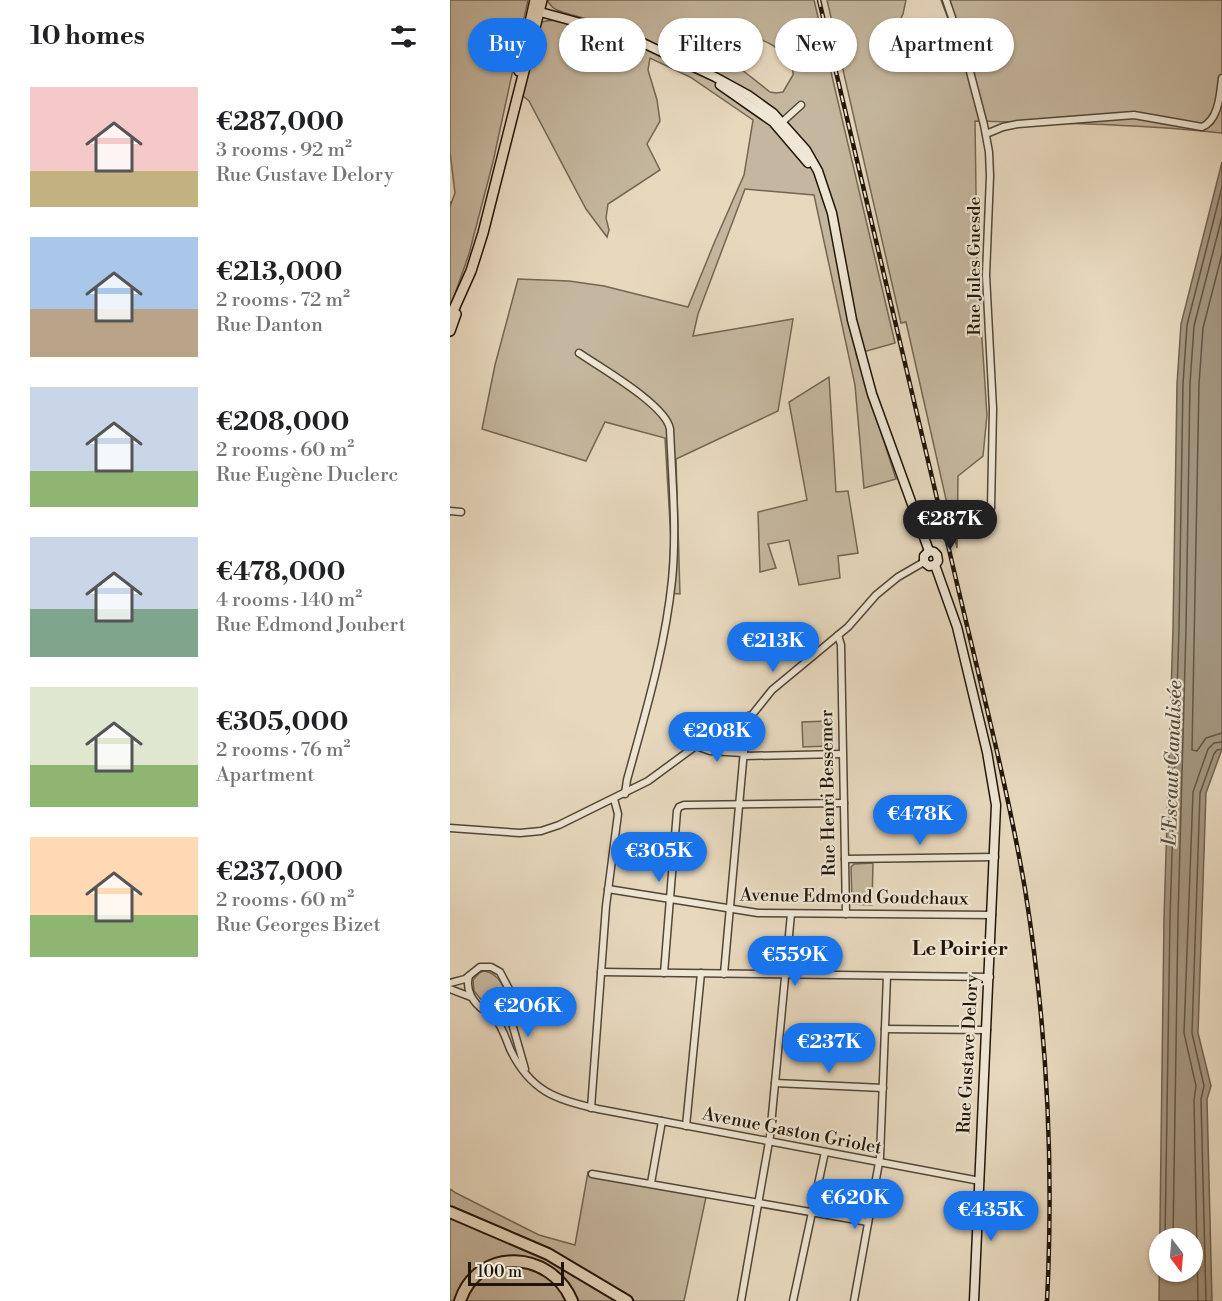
<!DOCTYPE html>
<html lang="en">
<head>
<meta charset="utf-8">
<style>
  body { margin:0; font-family:"Libre Bodoni",serif; background:#f6f6f6; color:#202124; height:100vh; display:flex; flex-direction:column; font-size:22px; white-space:nowrap }
  * { box-sizing:border-box; margin:0 }
  p { font-size:20px; color:#757577 }
  .icon { flex:none; width:33px; height:33px; fill:none; stroke:currentColor; stroke-width:2; stroke-linecap:round; stroke-linejoin:round }
  .map { position:relative; flex:1; overflow:hidden }
  .panel { display:flex; flex-direction:column; background:#fff; width:450px }
  .panel>* { flex:none }
  .top-card { position:absolute; left:18px; top:18px; width:570px; height:54px; display:flex; gap:12px }
  .needle { width:39px; rotate:164deg }
  .tools { position:absolute; left:699px; top:1228px; display:grid; gap:12px }
  .tools a { display:grid; place-items:center; width:54px; height:54px; border-radius:50%; background:#fff; box-shadow:0 2px 4px #0004; font-size:30px }
  .scale { position:absolute; left:18px; bottom:15px; width:96px; box-sizing:border-box; padding-left:6px; border:3px solid #211509; border-top:0; font-size:16px; line-height:21px; white-space:nowrap; color:#211509; -webkit-text-stroke:4px #efe6d5; paint-order:stroke }
  .price { position:absolute; translate:-50% -51px; padding:0 14px; border-radius:21px; background:#1a73e8; color:#fff; font-size:20px; line-height:39px; filter:drop-shadow(0 2px 3px #0008) }
  .price::after { content:''; position:absolute; left:50%; top:36px; width:18px; height:14px; margin-left:-9px; background:inherit; clip-path:polygon(0 0,100% 0,50% 100%) }
  .price.active { background:#222; color:#fff }
  ul { padding:0; list-style:none }
  li { display:flex; align-items:center; gap:18px; height:150px; padding:0 30px }
  li span { display:grid; place-items:center; flex:none; width:168px; height:120px; border-radius:0px; color:#555 }
  li>.icon { margin-inline-start:auto }
  span .icon { width:72px; height:72px; fill:#fffc; stroke-width:1 }
  li b { font-size:26px }
  h2 { display:flex; justify-content:space-between; align-items:center; height:72px; padding:0 30px; font-size:26px }
  .pill { padding:0 21px; border-radius:27px; background:#fff; box-shadow:0 2px 4px #0004; font-size:21px; line-height:54px }
  .pill.active { background:#1a73e8; color:#fff }
  main { display:flex; flex:1; min-height:0 }
  .map>svg:first-child { display:block }
  .green { fill:#c5b79f; stroke:#736654; stroke-width:1.5; fill-rule:evenodd }
  .water { fill:#a49680; stroke:#706250; stroke-width:1.5; fill-rule:evenodd }
  .lines { fill:none; stroke-linecap:round; stroke-linejoin:round }
  .shore { stroke:#625644; stroke-width:1.5 }
  .street-casing { stroke:#524636; stroke-width:9 }
  .secondary-casing { stroke:#211509; stroke-width:11 }
  .primary-casing { stroke:#211509; stroke-width:12 }
  .highway-casing { stroke:#211509; stroke-width:14 }
  .street { stroke:#efe6d5; stroke-width:6 }
  .secondary { stroke:#efe6d5; stroke-width:8 }
  .primary { stroke:#e7d8be; stroke-width:9 }
  .highway { stroke:#e7d8be; stroke-width:10 }
  .rail-casing { stroke:#211509; stroke-width:4.5 }
  .rail { stroke:#efe6d5; stroke-width:2; stroke-dasharray:7; stroke-linecap:butt }
  .labels { text-anchor:middle; dominant-baseline:central; stroke-width:4.5; stroke-linejoin:round; paint-order:stroke }
  .street-label { font-size:18px; fill:#211509; stroke:#efe6d5 }
  .water-label { font-size:20px; font-style:italic; fill:#554939; stroke:#efe6d5 }
  .neighbourhood-label { font-size:20px; font-weight:bold; fill:#211509; stroke:#efe6d5 }
</style>
</head>
<body>
<main>
<section class="panel">
<h2>10 homes<svg class="icon" aria-label="filters" viewBox="0 0 24 24"><path d="M4 7h16M4 17h16"/><circle cx="9" cy="7" r="2"/><circle cx="15" cy="17" r="2"/></svg></h2>
<ul>
<li><span style="background:linear-gradient(#f6c9c9 70%,#c2b280 0)"><svg class="icon" aria-label="home" viewBox="0 0 24 24"><path d="M3 11l9-7 9 7M6 9v11h12V9"/></svg></span><div><b>€287,000</b><p>3 rooms · 92 m²</p><p>Rue Gustave Delory</p></div></li>
<li><span style="background:linear-gradient(#a9c7e8 60%,#b9a48a 0)"><svg class="icon" aria-label="home" viewBox="0 0 24 24"><path d="M3 11l9-7 9 7M6 9v11h12V9"/></svg></span><div><b>€213,000</b><p>2 rooms · 72 m²</p><p>Rue Danton</p></div></li>
<li><span style="background:linear-gradient(#c9d6e8 70%,#8fb573 0)"><svg class="icon" aria-label="home" viewBox="0 0 24 24"><path d="M3 11l9-7 9 7M6 9v11h12V9"/></svg></span><div><b>€208,000</b><p>2 rooms · 60 m²</p><p>Rue Eugène Duclerc</p></div></li>
<li><span style="background:linear-gradient(#c9d6e8 60%,#7fa58c 0)"><svg class="icon" aria-label="home" viewBox="0 0 24 24"><path d="M3 11l9-7 9 7M6 9v11h12V9"/></svg></span><div><b>€478,000</b><p>4 rooms · 140 m²</p><p>Rue Edmond Joubert</p></div></li>
<li><span style="background:linear-gradient(#dfe7d0 65%,#8fb573 0)"><svg class="icon" aria-label="home" viewBox="0 0 24 24"><path d="M3 11l9-7 9 7M6 9v11h12V9"/></svg></span><div><b>€305,000</b><p>2 rooms · 76 m²</p><p>Apartment</p></div></li>
<li><span style="background:linear-gradient(#ffd9b3 65%,#8fb573 0)"><svg class="icon" aria-label="home" viewBox="0 0 24 24"><path d="M3 11l9-7 9 7M6 9v11h12V9"/></svg></span><div><b>€237,000</b><p>2 rooms · 60 m²</p><p>Rue Georges Bizet</p></div></li>
</ul>
</section>
<div class="map">
<svg width="772" height="1301" viewBox="0 0 772 1301">
  <rect width="100%" height="100%" fill="#e7d8be"/>
  <filter id="stains"><feTurbulence type="fractalNoise" baseFrequency=".00333" numOctaves="4"/><feColorMatrix values="0 0 0 0 .2 0 0 0 0 .09 0 0 0 0 .02 0 0 0 .5 -.17"/></filter>
  <radialGradient id="worn" r=".72"><stop offset=".6" stop-color="#630" stop-opacity="0"/><stop offset="1" stop-color="#630" stop-opacity=".3"/></radialGradient>
  <!-- green -->
  <g class="green">
    <polygon points="0,0 78,0 43,162 19,254 0,308 0,201 1,204 5,193 0,152"/>
    <path d="M97 0H364L445 343 406 354 446 479 414 488 405 385 364 195 295 189 248 314 243 336 343 319 328 411 226 459 230 594 218 593 221 540 215 438 155 422 136 461 32 429 45 365 68 279 119 281 154 286 238 307 265 241 294 175 303 120 240 77 200 58 198 70 207 100 210 121 197 144 210 170 158 204 156 218 159 230 157 237 136 209 79 101 72 95 90 23C110 12 166 36 187 43L191 36C165 22 134 21 107 10 102 8 100 5 97 0ZM284 33C306 35 344 49 343 75L333 92 326 93 320 92 291 69 267 55 264 47 270 38Z"/>
    <path d="M377 0H456L453 14 440 41 504 55 510 50 491 0H772V133C690 124 608 123 525 121L527 263 537 415 533 456 508 476 507 548 456 322 451 323Z"/>
    <polygon points="379,377 386,492 398,491 408,553 388,556 390,578 349,585 339,540 318,544 326,568 310,572 308,512 357,500 339,402"/>
    <polygon points="377,721 378,746 353,747 352,722"/>
    <polygon points="423,863 422,905 402,904 401,867 404,864"/>
    <path d="M34 971C48 973 58 989 56 1003L49 1009 38 1008 24 991 23 980 29 973Z"/>
    <polygon points="138,1172 256,1197 234,1301 185,1301 95,1247 0,1207 0,1189 6,1193 89,1235 125,1245"/>
    <polygon points="0,1214 74,1245 172,1301 125,1301 109,1275 49,1261 7,1301 0,1301"/>
    <path d="M60 1266C94 1270 99 1272 118 1301H16C23 1280 38 1271 60 1266Z"/>
  </g>
  <!-- water -->
  <path class="water" d="M772 162V749L756 793 748 1033 761 1086 757 1099 762 1301H709L714 918 723 629 727 384 731 324ZM710 1239H742V1272H710Z"/>
  <g class="lines">
    <!-- shore -->
    <g class="shore">
      <polyline points="772,254 753,328 749,384 742,750 747,751 756,738 772,733"/>
      <polyline points="715,1239 720,918 729,629 733,384 737,325 772,187"/>
      <polyline points="723,1239 728,918 736,629 740,384 744,326 772,217"/>
      <polyline points="748,1301 744,1100 746,1086 734,1033 743,792 758,749 764,743 772,742"/>
      <polyline points="756,1301 751,1099 754,1086 742,1033 750,793 764,754 767,750 772,749"/>
    </g>
    <defs>
      <g id="street">
        <polyline points="496,0 518,64 534,125 539,152 540,176 536,275 543,409 541,508 537,521 524,532"/>
        <polyline points="330,124 351,105"/>
        <path d="M536 134 553 127 568 124 684 115 752 127C769 120 770 94 772 78"/>
        <path d="M129 353C151 368 216 405 220 429 222 479 227 531 222 580 215 649 195 714 177 780L175 794"/>
        <polyline points="0,511 11,512"/>
        <polyline points="388,635 391,645 396,914"/>
        <polyline points="246,746 260,751 294,753"/>
        <polyline points="294,756 392,754"/>
        <polyline points="0,828 70,833 91,831 109,825 198,781 277,723 302,715 322,690 398,627 426,595 448,577 474,562"/>
        <polyline points="395,859 545,857"/>
        <polyline points="158,889 308,913 542,915"/>
        <polyline points="151,972 540,977"/>
        <polyline points="214,973 227,811 229,807 234,805 394,803"/>
        <polyline points="274,974 295,739 299,716"/>
        <path d="M19 976C15 990 23 1003 35 1011 37 1013 40 1014 43 1016 51 1023 56 1039 60 1049 80 1091 106 1100 148 1109L530 1181"/>
        <polyline points="0,983 15,979 30,967 41,967 50,972 61,993 59,1013 75,1069"/>
        <polyline points="0,989 21,997"/>
        <polyline points="42,1015 49,1015 59,1008"/>
        <polyline points="435,1029 537,1030"/>
        <polyline points="325,1083 433,1088"/>
        <polyline points="141,1108 156,906 168,814 164,799"/>
        <polyline points="236,1126 251,973"/>
        <polyline points="142,1174 418,1222"/>
        <polyline points="201,1183 212,1121"/>
        <polyline points="291,1301 320,1136 341,914"/>
        <polyline points="343,1301 375,1152"/>
        <polyline points="404,1301 430,1157 437,976"/>
      </g>
      <g id="secondary">
        <polyline points="83,10 178,36 265,77 298,95 323,113 356,150 368,171 382,213 402,320 422,394 479,551"/>
        <polyline points="270,85 323,122 358,163"/>
        <polyline points="479,551 474,556 474,562 479,566 485,565"/>
        <polyline points="479,551 484,552 487,555 488,561 485,565"/>
        <polyline points="485,565 507,627 537,752 546,805 524,1301"/>
      </g>
      <g id="primary">
        <polyline points="69,71 85,0"/>
        <polyline points="0,318 21,271 33,233 92,0"/>
        <polyline points="0,331 6,314"/>
      </g>
      <g id="highway">
        <polyline points="0,1212 98,1254 177,1301"/>
        <path d="M10 1301C28 1246 101 1250 122 1301"/>
      </g>
    </defs>
    <!-- street casing -->
    <use href="#street" class="street-casing"/>
    <!-- secondary casing -->
    <use href="#secondary" class="secondary-casing"/>
    <!-- primary casing -->
    <use href="#primary" class="primary-casing"/>
    <!-- highway casing -->
    <use href="#highway" class="highway-casing"/>
    <!-- street -->
    <use href="#street" class="street"/>
    <!-- secondary -->
    <use href="#secondary" class="secondary"/>
    <!-- primary -->
    <use href="#primary" class="primary"/>
    <!-- highway -->
    <use href="#highway" class="highway"/>
    <defs>
      <path id="rail" d="M369 0C412 182 455 363 498 545 524 659 555 773 575 889 597 1026 604 1163 597 1301"/>
    </defs>
    <!-- rail casing -->
    <use href="#rail" class="rail-casing"/>
    <!-- rail -->
    <use href="#rail" class="rail"/>
  </g>
  <g class="labels">
    <!-- street labels -->
    <g class="street-label">
      <text transform="translate(524 266) rotate(-90)">Rue Jules Guesde</text>
      <text transform="translate(378 793) rotate(-91)">Rue Henri Bessemer</text>
      <text transform="translate(404 897) rotate(1)">Avenue Edmond Goudchaux</text>
      <text transform="translate(518 1054) rotate(-87)">Rue Gustave Delory</text>
      <text transform="translate(342 1131) rotate(11)">Avenue Gaston Griolet</text>
    </g>
    <!-- water labels -->
    <g class="water-label">
      <text transform="translate(723 763) rotate(-88)">L'Escaut Canalisée</text>
    </g>
    <!-- neighbourhood labels -->
    <g class="neighbourhood-label">
      <text x="510" y="949">Le Poirier</text>
    </g>
  </g>
  <rect width="100%" height="100%" filter="url(#stains)"/>
  <rect width="100%" height="100%" fill="url(#worn)"/>
</svg>
<div class="tools">
<a><svg class="needle" viewBox="-14 -14 28 28"><path d="M0-13l5 13h-10z" fill="#e53935"/><path d="M0 13l5-13h-10z" fill="#757577"/></svg></a>
</div>
<div class="scale">100 m</div>
<b class="price active" style="left:500px;top:551px">€287K</b>
<b class="price" style="left:323px;top:673px">€213K</b>
<b class="price" style="left:267px;top:763px">€208K</b>
<b class="price" style="left:470px;top:846px">€478K</b>
<b class="price" style="left:209px;top:883px">€305K</b>
<b class="price" style="left:345px;top:987px">€559K</b>
<b class="price" style="left:78px;top:1038px">€206K</b>
<b class="price" style="left:379px;top:1074px">€237K</b>
<b class="price" style="left:405px;top:1230px">€620K</b>
<b class="price" style="left:541px;top:1242px">€435K</b>
<div class="top-card">
<a class="pill active">Buy</a>
<a class="pill">Rent</a>
<a class="pill">Filters</a>
<a class="pill">New</a>
<a class="pill">Apartment</a>
</div>
</div>
</main>
</body>
</html>
